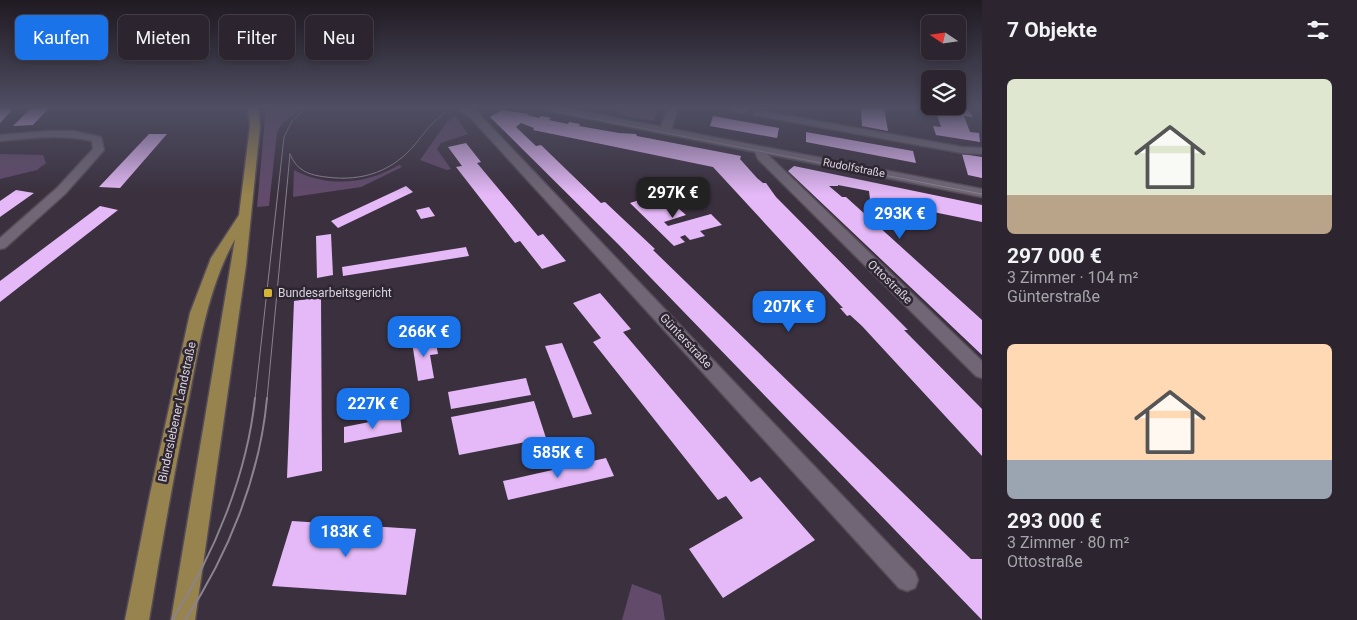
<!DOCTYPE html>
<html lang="de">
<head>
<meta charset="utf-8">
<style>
  body { margin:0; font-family:Roboto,sans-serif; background:#38303a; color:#f1f3f6; height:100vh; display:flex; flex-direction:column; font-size:19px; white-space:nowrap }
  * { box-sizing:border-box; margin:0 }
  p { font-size:16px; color:#a6a4aa }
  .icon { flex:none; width:28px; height:28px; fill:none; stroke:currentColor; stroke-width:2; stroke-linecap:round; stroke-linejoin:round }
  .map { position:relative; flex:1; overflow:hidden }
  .sheet { display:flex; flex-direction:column; background:#2c242e; width:375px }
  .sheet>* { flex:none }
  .guide { position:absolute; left:15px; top:15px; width:475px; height:45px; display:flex; gap:10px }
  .needle { width:32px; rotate:283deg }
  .buttons { position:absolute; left:921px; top:15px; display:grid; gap:10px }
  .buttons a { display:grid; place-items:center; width:45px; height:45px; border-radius:8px; background:#2c242e; box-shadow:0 2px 8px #0003,0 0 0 1px #48414a; font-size:25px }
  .price { position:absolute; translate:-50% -42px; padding:0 11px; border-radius:10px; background:#1a73e8; color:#fff; font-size:16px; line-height:32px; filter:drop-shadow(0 1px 2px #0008) }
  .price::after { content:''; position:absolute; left:50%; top:30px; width:15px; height:11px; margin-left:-8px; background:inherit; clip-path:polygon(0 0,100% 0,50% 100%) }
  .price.on { background:#222; color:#fff }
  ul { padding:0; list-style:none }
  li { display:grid; align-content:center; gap:10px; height:265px; padding:0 25px }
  li span { display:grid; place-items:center; height:155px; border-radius:8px; color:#555 }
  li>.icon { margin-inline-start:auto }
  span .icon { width:90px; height:90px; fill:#fffc; stroke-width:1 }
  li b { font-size:21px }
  h2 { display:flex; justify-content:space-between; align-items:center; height:60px; padding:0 25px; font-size:21px }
  .pill { padding:0 18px; border-radius:8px; background:#2c242e; box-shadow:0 2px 8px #0003,0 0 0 1px #48414a; font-size:18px; line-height:45px }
  .pill.on { background:#1a73e8; color:#fff }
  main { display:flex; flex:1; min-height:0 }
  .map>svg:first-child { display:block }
  .green { fill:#624a6b }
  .building { fill:#e5b9f7 }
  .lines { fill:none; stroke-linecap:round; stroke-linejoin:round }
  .minor-casing { stroke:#554c58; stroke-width:3 }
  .major-casing { stroke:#554c58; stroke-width:3 }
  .minor { fill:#706675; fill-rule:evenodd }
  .major { fill:#97834d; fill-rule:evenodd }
  .tram-far1 { stroke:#8b838f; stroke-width:1 }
  .tram { stroke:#8b838f; stroke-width:2 }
  .poi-dot { fill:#d6b534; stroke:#2f2633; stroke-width:2 }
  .labels { text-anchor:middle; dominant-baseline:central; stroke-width:5; stroke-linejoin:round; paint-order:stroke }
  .far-street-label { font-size:11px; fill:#d9d3dc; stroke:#2f2633 }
  .street-label { font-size:12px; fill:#d9d3dc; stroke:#2f2633 }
  .poi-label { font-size:12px; fill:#d9d3dc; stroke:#2f2633; text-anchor:start }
</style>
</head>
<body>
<main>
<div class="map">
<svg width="982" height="620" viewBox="0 0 982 620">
  <rect width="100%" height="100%" fill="#3a303e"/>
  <!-- green -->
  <g class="green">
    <polygon points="266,108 303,108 283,122 277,132 269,206 257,207"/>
    <polygon points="619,108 660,108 653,121 617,115"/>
    <polygon points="455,116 468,134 441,143 437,149 451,169 447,170 420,160 446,123"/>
    <polygon points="0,154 43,155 46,163 37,170 0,179"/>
    <path d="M399 165 402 166 400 168 361 187 293 197 294 170C328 188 367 184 399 165Z"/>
    <polygon points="632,584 661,595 665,620 622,620"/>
  </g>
  <!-- building -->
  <g class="building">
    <polygon points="0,108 11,108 9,110 12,110 0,123"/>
    <polygon points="31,108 49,108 33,125 13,126"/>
    <polygon points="861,108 884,108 888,131 862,126"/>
    <polygon points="927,108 967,108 973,117 964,116 970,132 979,133 980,142 936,135 933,126 941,127 936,111 928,110"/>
    <polygon points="502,110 529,114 527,115 539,118 541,116 551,118 549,120 568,124 569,122 580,124 579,126 619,133 636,134 637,136 741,156 740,159 757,178 763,183 766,183 776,197 908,330 904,330 982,409 982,456 862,326 850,315 847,316 840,308 843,308 713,167 533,130 534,128 521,123 516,127 536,146 541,145 601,203 605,202 655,249 653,250 971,559 982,559 982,620 619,245 490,117"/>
    <polygon points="713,116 779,128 777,138 710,126"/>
    <polygon points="806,132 913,151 916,163 806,142"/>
    <polygon points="149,134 167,134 120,188 99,187"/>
    <polygon points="466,143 481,162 477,163 538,236 543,234 566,261 542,269 520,241 515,243 456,167 462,166 448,147"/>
    <polygon points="962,154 982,157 982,178 968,175"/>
    <polygon points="794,166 982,205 982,222 870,199 869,191 838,185 838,186 829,186 842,197 846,197 982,320 982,355 788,171"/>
    <polygon points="406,186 413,192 338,228 331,221"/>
    <polygon points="16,190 34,193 0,217 0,201"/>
    <polygon points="661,193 686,215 664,222 668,226 711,214 722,225 700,231 705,236 690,240 685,235 680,237 685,242 674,246 630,203"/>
    <polygon points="100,206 118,210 0,302 0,281"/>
    <polygon points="429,207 435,216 421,219 416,210"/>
    <polygon points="331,234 333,275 317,278 316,236"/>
    <polygon points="466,247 469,256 343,276 342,267"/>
    <polygon points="600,293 631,329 623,332 751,482 760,477 815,540 723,598 689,549 743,518 726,496 718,500 593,342 601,338 573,303"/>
    <polygon points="321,297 322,471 287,478 294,301"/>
    <polygon points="435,338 438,354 430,355 434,378 418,381 412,342"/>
    <polygon points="562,343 592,414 573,418 545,346"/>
    <polygon points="526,378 531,395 451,409 448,392"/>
    <polygon points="534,401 546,438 459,455 451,417"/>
    <polygon points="400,416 402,432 344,443 344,427"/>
    <polygon points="606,458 614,476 508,500 503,481"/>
    <polygon points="292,521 416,529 406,595 272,586"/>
  </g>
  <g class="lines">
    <defs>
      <g id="minor">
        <polygon points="456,108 468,108 478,113 915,572 918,580 915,588 907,591 899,588 470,117"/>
        <polygon points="545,108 564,108 661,127 668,108 678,108 671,129 982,189 982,197 767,154 982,361 982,378 976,376 758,159 755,152 550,111"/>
        <polygon points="724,108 746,108 748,110 743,113"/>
        <polygon points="757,110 962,147 982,148 982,154 962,153 754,115 754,111"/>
        <path d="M49 131H73L101 137 104 150 65 194 5 248 0 249V238L57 188 93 149 92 141C62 134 31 138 0 141V135Z"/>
      </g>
      <path id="major" d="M248 108H258L260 126 246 265 195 620H171L235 239C207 290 199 347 188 403 174 475 161 547 149 620H125L150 494 190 313 211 258 239 215 250 126Z"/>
    </defs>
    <!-- minor casing -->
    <use href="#minor" class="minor-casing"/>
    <!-- major casing -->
    <use href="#major" class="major-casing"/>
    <!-- minor -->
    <use href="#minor" class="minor"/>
    <!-- major -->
    <use href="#major" class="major"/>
    <!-- tram-far1 -->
    <g class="tram-far1">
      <polyline points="537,108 982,194"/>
      <path d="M290 154C297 171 309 175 326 177 363 182 394 171 417 142 428 128 437 116 453 108"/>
      <polyline points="255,399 284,137 292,121 306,108"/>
      <polyline points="267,399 290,154"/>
    </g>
    <!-- tram -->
    <g class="tram">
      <path d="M172 620C214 555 247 475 255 398"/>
      <path d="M185 620C228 555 260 476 267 398"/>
    </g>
  </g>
  <!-- sky -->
  <linearGradient id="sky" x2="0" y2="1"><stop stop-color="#201a22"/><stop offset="0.55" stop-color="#4f4e63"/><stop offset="1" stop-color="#4f4e63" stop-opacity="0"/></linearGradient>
  <rect width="982" height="195" fill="url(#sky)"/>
  <!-- markers -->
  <rect class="poi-dot" x="263" y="288" width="10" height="10" rx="2.5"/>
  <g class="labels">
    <!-- far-street labels -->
    <g class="far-street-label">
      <text transform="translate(854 168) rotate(11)">Rudolfstraße</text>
    </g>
    <!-- street labels -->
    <g class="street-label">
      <text transform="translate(890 282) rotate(44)">Ottostraße</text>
      <text transform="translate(686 341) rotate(47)">Günterstraße</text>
      <text transform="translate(177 412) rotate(-78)">Binderslebener Landstraße</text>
    </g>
    <!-- poi labels -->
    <g class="poi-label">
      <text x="278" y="293">Bundesarbeitsgericht</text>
    </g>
  </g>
</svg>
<div class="buttons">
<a><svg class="needle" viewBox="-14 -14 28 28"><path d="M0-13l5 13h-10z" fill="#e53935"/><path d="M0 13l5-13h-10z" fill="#a6a4aa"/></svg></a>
<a><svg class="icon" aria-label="layers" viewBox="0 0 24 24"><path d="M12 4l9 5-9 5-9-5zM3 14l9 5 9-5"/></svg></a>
</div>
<b class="price on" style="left:673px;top:219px">297K €</b>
<b class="price" style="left:900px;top:240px">293K €</b>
<b class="price" style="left:789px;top:333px">207K €</b>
<b class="price" style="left:424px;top:358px">266K €</b>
<b class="price" style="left:373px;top:430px">227K €</b>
<b class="price" style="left:558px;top:479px">585K €</b>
<b class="price" style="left:346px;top:558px">183K €</b>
<div class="guide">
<a class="pill on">Kaufen</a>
<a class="pill">Mieten</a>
<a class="pill">Filter</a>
<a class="pill">Neu</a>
</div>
</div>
<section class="sheet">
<h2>7 Objekte<svg class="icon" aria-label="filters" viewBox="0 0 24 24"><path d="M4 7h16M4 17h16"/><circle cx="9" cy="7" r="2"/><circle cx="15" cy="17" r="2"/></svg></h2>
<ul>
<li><span style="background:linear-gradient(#dfe7d0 75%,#b9a48a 0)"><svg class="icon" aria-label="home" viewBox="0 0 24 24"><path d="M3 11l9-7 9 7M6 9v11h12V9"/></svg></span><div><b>297 000 €</b><p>3 Zimmer · 104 m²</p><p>Günterstraße</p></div></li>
<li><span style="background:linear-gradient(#ffd9b3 75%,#9aa5b1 0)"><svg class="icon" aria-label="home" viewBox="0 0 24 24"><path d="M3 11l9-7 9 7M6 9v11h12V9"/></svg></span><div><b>293 000 €</b><p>3 Zimmer · 80 m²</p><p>Ottostraße</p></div></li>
</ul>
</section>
</main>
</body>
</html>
